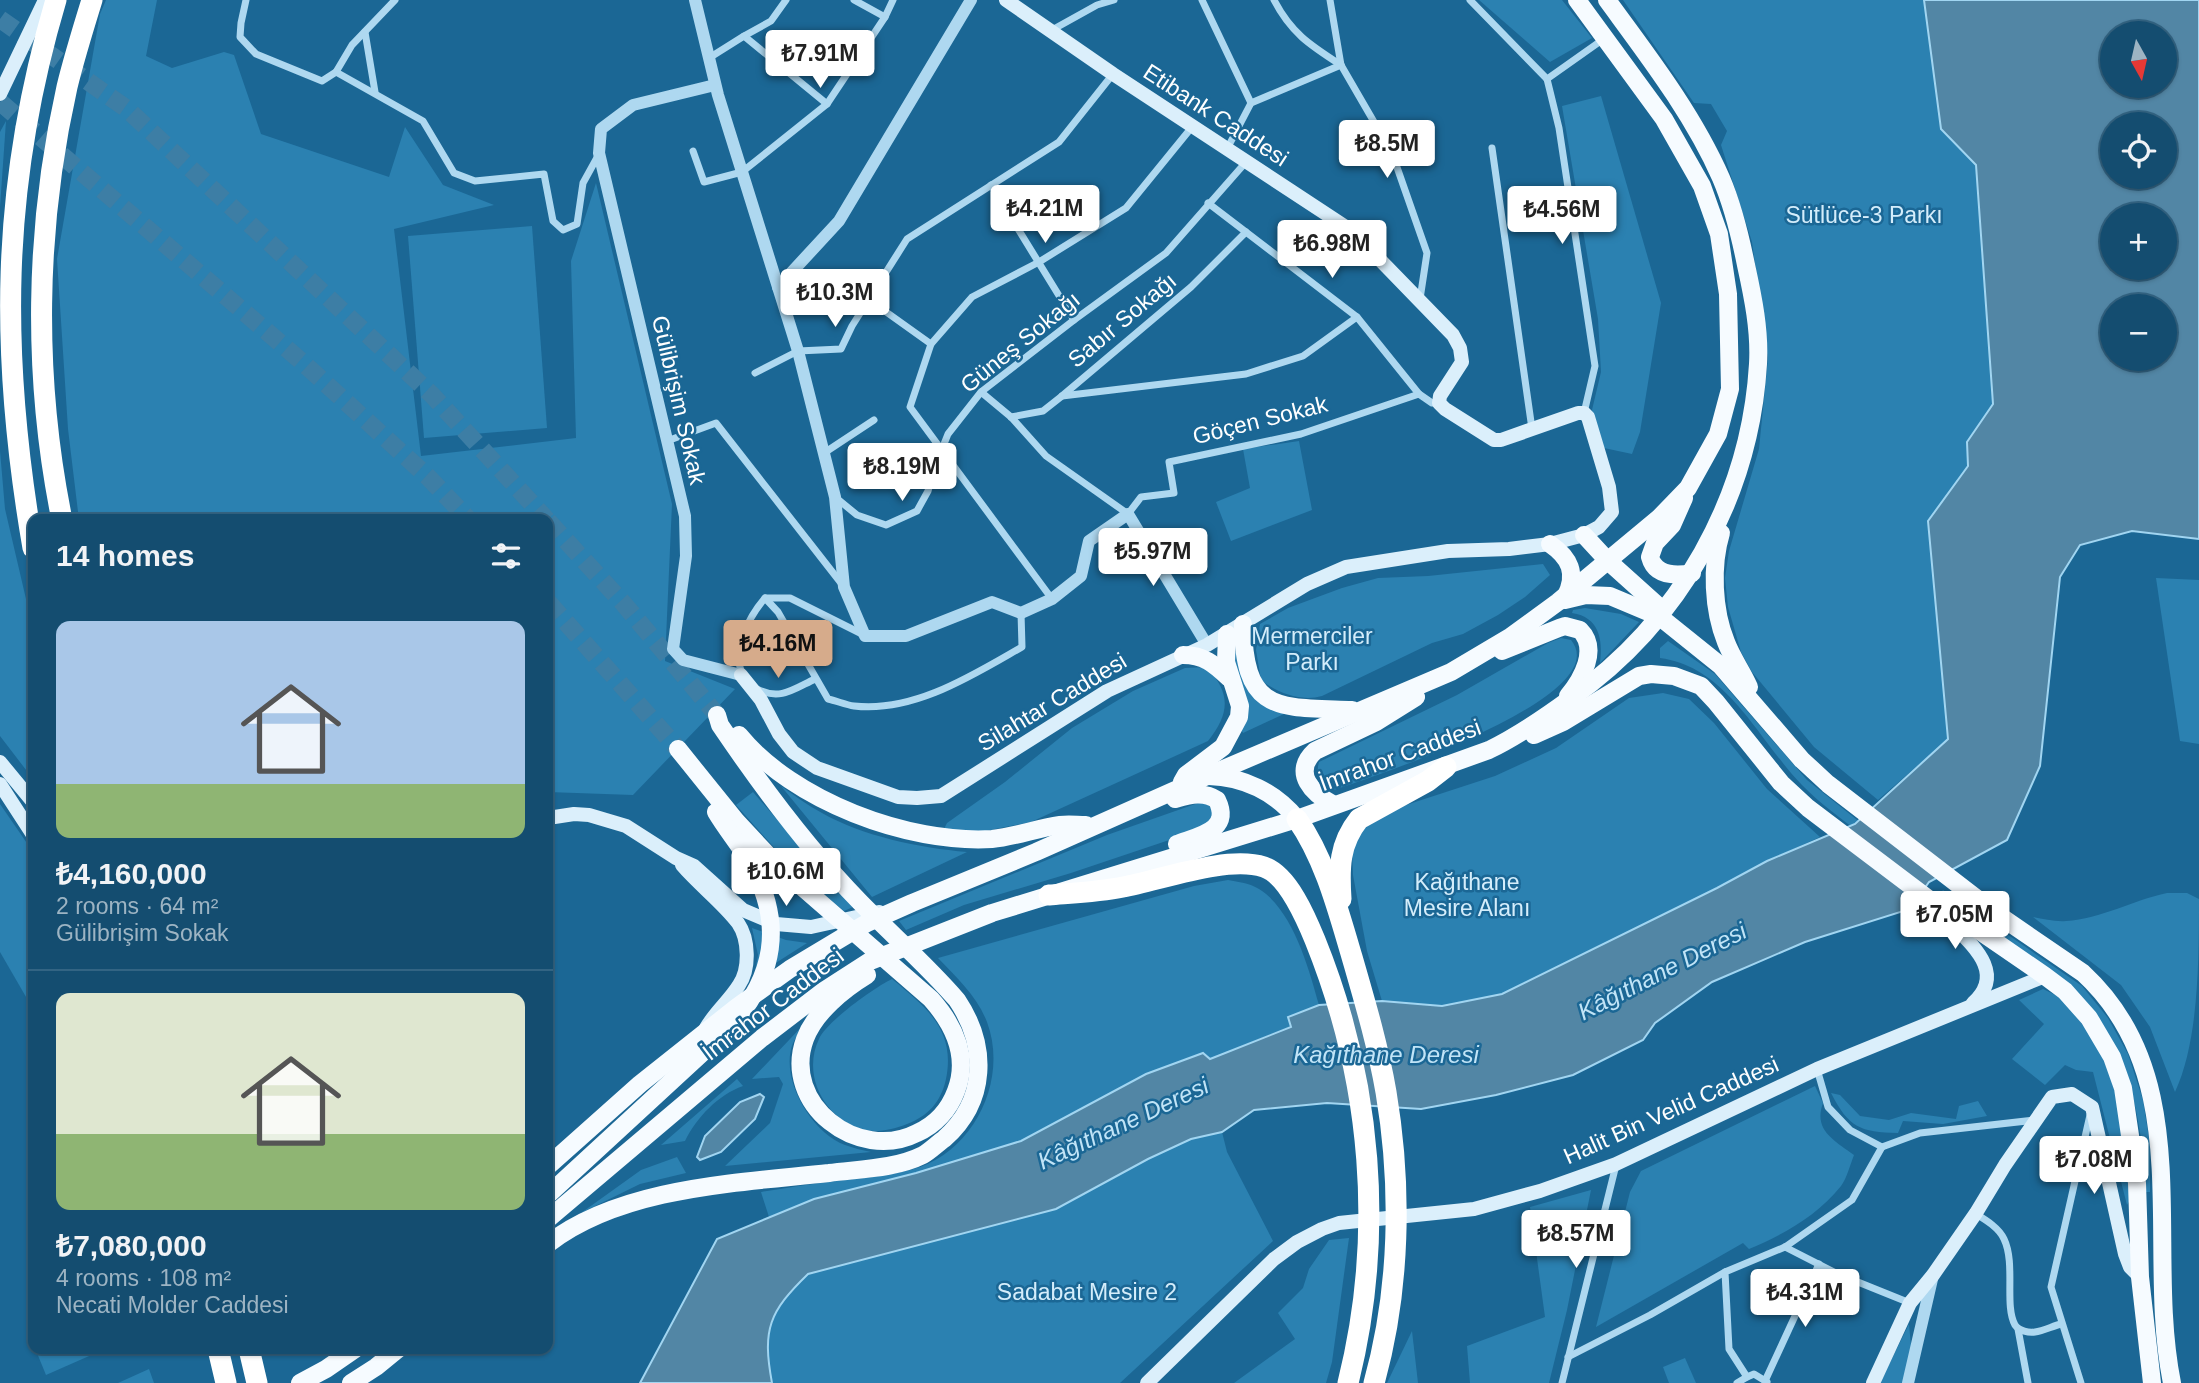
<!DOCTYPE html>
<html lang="en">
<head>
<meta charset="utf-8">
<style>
  body { margin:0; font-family:Arial,sans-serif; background:#1d5475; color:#f1f3f6; height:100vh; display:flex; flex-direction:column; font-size:26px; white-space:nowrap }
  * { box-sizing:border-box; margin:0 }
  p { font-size:23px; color:#9db4c3 }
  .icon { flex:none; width:38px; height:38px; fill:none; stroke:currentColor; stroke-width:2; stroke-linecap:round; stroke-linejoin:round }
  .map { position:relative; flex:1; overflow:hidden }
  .drawer { position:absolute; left:28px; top:514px; width:525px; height:840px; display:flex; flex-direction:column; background:#144d70; border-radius:14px; box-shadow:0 2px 5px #0004,0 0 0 2px #336483 }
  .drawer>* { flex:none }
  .needle { width:46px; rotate:172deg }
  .buttons { position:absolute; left:2100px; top:21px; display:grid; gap:14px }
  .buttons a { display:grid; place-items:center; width:77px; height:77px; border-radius:50%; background:#144d70; box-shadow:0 2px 5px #0004,0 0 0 2px #336483; font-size:35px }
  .price { position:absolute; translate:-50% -60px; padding:0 16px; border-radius:7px; background:#fff; color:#222; font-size:23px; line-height:46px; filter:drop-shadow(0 2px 4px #0008) }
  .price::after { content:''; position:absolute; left:50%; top:42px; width:21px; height:16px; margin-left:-10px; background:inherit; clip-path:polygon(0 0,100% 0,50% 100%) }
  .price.active { background:#d6ab8b; color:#111 }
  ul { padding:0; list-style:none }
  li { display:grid; align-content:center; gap:14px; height:371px; padding:0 28px }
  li+li { border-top:2px solid #336483 }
  li span { display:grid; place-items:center; height:217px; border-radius:14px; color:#555 }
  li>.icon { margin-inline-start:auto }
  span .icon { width:126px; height:126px; fill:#fffc; stroke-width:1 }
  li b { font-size:30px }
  h2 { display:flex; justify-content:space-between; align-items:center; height:84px; padding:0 28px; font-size:30px }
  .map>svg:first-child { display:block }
  .green { fill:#2b81b1 }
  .water { fill:#5286a5; stroke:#a1d5f1; stroke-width:2; fill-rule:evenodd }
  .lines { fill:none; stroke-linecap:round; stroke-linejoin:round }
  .primary-tunnel { stroke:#3d7ea5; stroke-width:18; stroke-dasharray:18 9; stroke-linecap:butt }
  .minor { stroke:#aed8f0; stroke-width:7 }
  .tertiary { stroke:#aed8f0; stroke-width:12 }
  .secondary { stroke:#dbeffb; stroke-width:14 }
  .primary { stroke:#f6fbff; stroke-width:18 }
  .motorway { stroke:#fff; stroke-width:21 }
  .labels { text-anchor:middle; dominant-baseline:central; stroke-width:5; stroke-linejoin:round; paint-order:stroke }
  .street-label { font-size:23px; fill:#fff; stroke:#1b6795 }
  .park-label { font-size:23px; fill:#d4edfb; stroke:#1b6795 }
  .water-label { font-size:24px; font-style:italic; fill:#c1e4f7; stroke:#1b6795 }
</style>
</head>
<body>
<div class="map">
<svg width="2199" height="1383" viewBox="0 0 2199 1383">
  <rect width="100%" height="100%" fill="#1b6795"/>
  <!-- green -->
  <g class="green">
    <polygon points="106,0 157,0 146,56 172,68 224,52 234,55 261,134 389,177 405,127 443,185 494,205 394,229 421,456 576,438 571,261 596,183 672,504 665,661 735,689 633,795 548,792 548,520 79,520 68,429 57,259 100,14"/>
    <polygon points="1479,0 1562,0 1592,38 1550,62"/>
    <polygon points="1623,0 1924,0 1941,129 1976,165 1993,404 1967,442 1968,466 1928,521 1948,739 1878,800 1814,747 1752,672 1741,652 1728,607 1725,578 1729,551 1759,449 1768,358 1752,242 1721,145 1727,131 1711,104 1694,103"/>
    <polygon points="1601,96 1661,303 1640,432 1632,454 1604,448 1592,410 1601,372 1598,319 1562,106"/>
    <polygon points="6,121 0,207 0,132"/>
    <polygon points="532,226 547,428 424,438 408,236"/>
    <polygon points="1299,441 1312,510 1231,541 1216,502 1250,488 1243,449"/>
    <polygon points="0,451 5,509 33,629 33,779 0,736"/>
    <path d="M1543 564 1550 575 1525 597 1498 615 1463 634 1432 643 1322 696C1301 702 1277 693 1261 680L1256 650 1260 624 1288 608 1342 588 1378 578 1428 576Z"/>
    <polygon points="2156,578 2199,580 2199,744 2180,741"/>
    <path d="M1585 608 1621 614 1639 622 1600 663C1603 639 1599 617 1572 613L1573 610Z"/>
    <path d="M1561 638 1571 640C1618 697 1369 778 1334 790 1320 787 1315 775 1319 762L1457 695 1548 643Z"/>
    <path d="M1668 641 1715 674 1807 780 1866 827 1861 834C1841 818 1819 803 1802 785 1758 740 1728 667 1660 658V648Z"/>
    <path d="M1233 649 1238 655C1242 690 1252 703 1286 713L1243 733 1240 728Z"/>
    <path d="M1207 667C1231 694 1230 713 1208 741L1031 822 985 831H943L947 823 1005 782 1072 728 1133 691 1185 668Z"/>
    <polygon points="1663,693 1689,699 1714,723 1767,789 1820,837 1767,861 1717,888 1502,994 1442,1006 1382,1001 1367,951 1353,875 1352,853 1363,824 1403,806 1495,776 1556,748 1629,698"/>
    <path d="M781 786C794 795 807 805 822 813 862 836 920 848 967 852L872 897Z"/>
    <polygon points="753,792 853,907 844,911 796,872 736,805"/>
    <path d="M1201 802C1209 804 1213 808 1214 816L1202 829 1071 873 964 905 906 930 899 921 1107 835Z"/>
    <polygon points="0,804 33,852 33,1009 0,952"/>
    <path d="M1228 880C1239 882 1249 883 1259 889 1293 910 1309 969 1319 1005L1288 1017 1291 1026 1210 1059 1203 1053 1146 1074 1021 1141 916 1173 814 1199 769 1217 761 1192C786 1188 810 1184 835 1181 863 1178 893 1176 920 1167 976 1147 1008 1078 987 1022 977 996 957 978 938 958L1194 886Z"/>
    <path d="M1943 890 2082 986 2108 1018 2128 1054 2143 1100 2150 1145V1192H2146C2141 1112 2129 1045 2071 986L1940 894Z"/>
    <path d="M2167 893H2187L2199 899C2199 958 2199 1041 2175 1092L2150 1027 2121 985 2033 917C2044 919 2056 922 2066 921 2101 919 2133 900 2167 893Z"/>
    <polygon points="752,928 786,940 807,943 754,977 758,955"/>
    <path d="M892 979C926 1007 956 1030 946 1079 941 1102 928 1116 907 1124 894 1129 878 1133 865 1130 826 1121 801 1076 819 1039 826 1022 875 987 892 979Z"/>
    <polygon points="2043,989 2064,999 2098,1046 2110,1076 2120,1109 2130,1200 2127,1205 2093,1072 2076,1070 2065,1065 2045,1085 2012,1059 2044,1024 2019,1000"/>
    <path d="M808 1020C803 1027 797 1035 793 1043 779 1078 811 1132 845 1145 853 1148 862 1150 871 1152L725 1166 770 1123 783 1084 779 1077 752 1079Z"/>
    <path d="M737 1079 743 1086C718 1095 697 1117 685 1141L661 1145Z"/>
    <path d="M1815 1086 1823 1103C1813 1130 1834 1140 1854 1155 1850 1165 1847 1178 1841 1186 1817 1216 1783 1235 1749 1249L1743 1243 1596 1327 1630 1192 1641 1171Z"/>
    <path d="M1831 1093 1840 1095 1860 1116 1889 1120 1911 1113 1956 1119 1959 1106 1978 1101 1987 1116 1943 1124 1903 1121 1898 1133C1860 1132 1849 1128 1831 1093Z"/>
    <path d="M1222 1132 1227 1152 1273 1241 1120 1383H772C762 1329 769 1312 808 1274L1056 1209 1148 1159 1191 1139Z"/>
    <polygon points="677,1157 686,1173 640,1184 581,1213 641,1170"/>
    <polygon points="1591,1190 1567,1310 1549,1383 1470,1383 1467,1346 1545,1317 1530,1207"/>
    <polygon points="1349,1238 1332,1362 1326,1383 1234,1383 1295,1339 1278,1313 1303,1288 1309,1269 1329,1240"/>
    <polygon points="1909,1324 1912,1357 1905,1383 1880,1383"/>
    <polygon points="1412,1331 1418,1383 1387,1383"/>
    <polygon points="46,1349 105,1349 46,1375 37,1353"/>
    <polygon points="1685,1358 1696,1383 1669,1383 1663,1367"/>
    <polygon points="149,1369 154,1383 118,1383"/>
  </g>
  <!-- water -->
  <g class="water">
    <path d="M1924 0H2199V539L2132 531 2080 545 2060 577 2040 766 2007 840 1929 882 1910 909 1805 942 1712 982 1655 1023 1643 1040 1573 1075 1496 1095 1421 1109 1327 1103 1254 1110 1222 1132 1191 1139 1148 1159 1056 1209 808 1274C769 1312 762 1329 772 1383H640L717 1239 814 1199 916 1173 1021 1141 1146 1074 1203 1053 1210 1059 1291 1027 1288 1017 1319 1005 1382 1001 1442 1006 1502 994 1717 888 1767 861 1855 824 1948 739 1928 521 1968 466 1967 442 1993 404 1976 165 1941 129ZM2112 33H2165V86H2112ZM2112 124H2165V177H2112ZM2112 215H2165V268H2112ZM2112 306H2165V359H2112Z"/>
    <polygon points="760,1094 764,1097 755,1119 721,1152 700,1160 697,1157 705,1136 740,1102"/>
  </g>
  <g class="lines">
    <!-- primary-tunnel -->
    <g class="primary-tunnel">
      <polyline points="0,19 127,109 432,395 547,520"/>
      <polyline points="0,102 301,361 428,477 469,520"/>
      <polyline points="548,521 623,603 717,715"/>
      <polyline points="548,602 678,749"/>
    </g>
    <!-- minor -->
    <g class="minor">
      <polyline points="246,0 241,23 240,37 256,54 322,81 336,72 352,45 395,0"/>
      <polyline points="854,0 885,17"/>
      <polyline points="1202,0 1251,103"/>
      <path d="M1274 0C1291 33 1310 45 1341 65"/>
      <polyline points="1330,0 1341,65 1392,153 1427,253 1420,299"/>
      <polyline points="1470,0 1547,79 1605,38"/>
      <polyline points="1052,30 1097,5 1114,0"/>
      <polyline points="365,32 375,92"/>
      <polyline points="744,36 771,21 786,0"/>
      <polyline points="709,58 744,36 827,104"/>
      <polyline points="336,72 423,121 454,173 475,181 544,174 553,221 563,230 577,224 583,183 599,154"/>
      <polyline points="1547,79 1559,128 1595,366 1584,413"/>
      <polyline points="1492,148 1532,429"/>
      <polyline points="1227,149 1251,103 1341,65"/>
      <polyline points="693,151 704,182 742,172 827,104 885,17 893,0"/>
      <polyline points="991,185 1074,320"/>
      <polyline points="1208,203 1357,317 1419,394"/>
      <polyline points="868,299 931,344"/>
      <polyline points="755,373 798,351 841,349 852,326 907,239 1059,142 1113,74"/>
      <polyline points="981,392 1011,417 1046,456 1128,514 1141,497 1174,493 1169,462 1301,434 1419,394 1432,403 1438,403"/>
      <polyline points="1062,396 1246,374 1303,356 1357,317"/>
      <polyline points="1011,417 1043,411 1062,396 1191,287 1246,232"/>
      <polyline points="667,441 716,423 841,583"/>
      <polyline points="824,453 874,420"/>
      <polyline points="835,497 857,515 886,525 917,511 928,491 934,469 948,434 981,392 1074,320 1166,253 1246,162"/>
      <path d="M765 598 778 612 828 699C837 701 846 705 854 706 914 713 973 675 1022 647L1021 613"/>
      <polyline points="1052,599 910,407 931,344 972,297 1039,262 1126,208 1192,127"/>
      <path d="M743 676C731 651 748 618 765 598H790L864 635"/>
      <path d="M757 689C780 701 794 689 815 679"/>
      <polyline points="1882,1147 1920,1133 2035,1120"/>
      <path d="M1976 1214C1986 1220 1999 1228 2004 1239 2016 1264 2004 1305 2015 1325 2019 1331 2029 1333 2035 1332 2043 1331 2053 1326 2061 1324"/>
      <polyline points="1785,1247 1838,1274 1910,1303"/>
      <polyline points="2018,1329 2028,1383"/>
      <polyline points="1568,1357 1650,1315 1725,1272"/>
      <polyline points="1747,1377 1754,1374 1767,1382"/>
      <polyline points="1765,1381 1819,1264"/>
      <polyline points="1562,1383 1616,1165"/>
      <polyline points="1737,1383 1747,1377 1729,1349 1725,1272 1785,1247 1852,1200 1882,1147 1850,1130 1828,1107 1817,1069"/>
      <polyline points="2081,1383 2051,1287 2090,1115"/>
    </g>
    <!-- tertiary -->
    <g class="tertiary">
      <polyline points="695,0 718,95 798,351 835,497 844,587 865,636 906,636 992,602 1021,613 1052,599 1081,576 1089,541 1128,514 1207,645"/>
      <polyline points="715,85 633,105 601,129 599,153 685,516 686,556 673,649 683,660 741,675"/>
      <polyline points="778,287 839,221 971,0"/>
      <polyline points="1908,1383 1933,1275"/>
    </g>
    <!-- secondary -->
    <g class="secondary">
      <polyline points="0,94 45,0"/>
      <polyline points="741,675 761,700 779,734 793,752 817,768 898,797 917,798 941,796 1107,691 1207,645 1307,584 1346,567 1448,551 1509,549 1550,544 1584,535 1599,527 1612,512 1609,487 1588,417 1584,413 1578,413 1501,440 1494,440 1445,409 1439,403 1440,396 1462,362 1460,348 1453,335 1352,231 1113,74 1006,0"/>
      <polyline points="0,762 33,802"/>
      <polyline points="0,784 33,835"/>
      <polyline points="548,818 574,814 589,815 626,826 676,858 694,866 743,910 776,924 811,927 879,912"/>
      <path d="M682 865C699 885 722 902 738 923 749 939 750 969 739 985 729 1001 715 1012 706 1028"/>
      <path d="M1940 911C1959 936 2012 968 1973 1003"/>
      <polyline points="1147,1383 1274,1259 1297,1242 1322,1229 1339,1223 1474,1209 1540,1191 1616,1164 1817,1069 2045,976"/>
      <polyline points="1873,1383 1910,1303 1933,1275 1976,1213 2005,1165 2052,1097 2072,1094 2092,1107 2125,1254 2130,1267 2140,1277"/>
    </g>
    <!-- primary -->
    <g class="primary">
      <path d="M1684 498 1672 525 1655 543 1650 557C1655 576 1675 576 1692 573"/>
      <path d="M1721 533C1711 566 1713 610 1726 642 1732 658 1742 671 1749 687"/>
      <polyline points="1584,535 1608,561 1657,605 1660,617"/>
      <path d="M1550 544C1570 558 1577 573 1566 596"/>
      <path d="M1565 600 1586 595 1610 596 1660 617 1721 666 1802 760 1828 784 1994 912 2083 973C2199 1080 2144 1244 2172 1383"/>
      <path d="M1243 624C1244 714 1278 707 1352 710"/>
      <path d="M1502 651 1559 628 1565 626 1580 630C1599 649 1582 679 1568 696"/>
      <path d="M1183 655C1204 655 1214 664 1229 678"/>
      <path d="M739 735C793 801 908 844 992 839 1015 837 1037 828 1060 825 1068 824 1077 825 1086 825"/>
      <polyline points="1534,735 1563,722 1639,676 1651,674 1674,676 1701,686 1716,702 1781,783 1808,808 1935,904 1971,925 2045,976 2065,991 2089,1018 2112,1057 2123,1088 2137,1183 2140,1277 2152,1383"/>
      <path d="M678 749 736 821 778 866 931 999C954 1025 969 1057 956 1091 949 1110 935 1125 917 1133 858 1163 781 1104 805 1039 815 1012 844 989 867 975"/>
      <path d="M1209 776C1244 777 1275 792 1297 819"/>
      <polyline points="1182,782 1186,775 1223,747 1239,717 1240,706 1226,662 1227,634"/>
      <path d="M1175 799C1190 795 1204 791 1217 800 1232 831 1198 836 1177 844"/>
      <path d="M1334 805C1313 794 1291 773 1315 751L1376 722 1416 697"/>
      <polyline points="548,1166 640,1084 737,1007 790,969 845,936 867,923 912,903 1036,852 1207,776 1451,672 1510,637 1558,602 1659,518 1688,488 1718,434 1730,389 1728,294 1719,234 1702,186 1664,119 1577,0"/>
      <path d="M548 1195 726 1031C775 979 786 924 749 861 739 844 726 829 716 812"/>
      <path d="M548 1219 762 1038 825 990 870 961 992 913 1297 819 1489 750C1518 736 1544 718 1570 699 1680 622 1750 498 1758 364 1760 331 1753 297 1746 265 1740 235 1733 206 1721 178 1693 114 1648 56 1607 0"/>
      <path d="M548 1244C621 1187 738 1183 829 1173 859 1169 895 1169 923 1155 930 1151 937 1144 944 1139 987 1101 988 1046 957 1000 927 965 892 935 859 901 807 848 762 787 720 725L717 715"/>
      <polyline points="300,1383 326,1369 355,1349"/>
      <polyline points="351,1383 376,1367 398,1349"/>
    </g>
    <!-- motorway -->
    <g class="motorway">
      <path d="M62 520C33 377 35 229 67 87 74 58 83 29 92 0"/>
      <path d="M33 548C0 356 0 188 56 0"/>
      <path d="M1297 819C1325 859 1338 910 1352 957 1365 1002 1378 1046 1386 1092 1402 1187 1400 1290 1374 1383"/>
      <path d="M1049 895C1074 893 1099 892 1123 887 1161 880 1227 855 1264 867 1288 875 1306 918 1315 940 1372 1081 1385 1235 1348 1383"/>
      <path d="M1341 899C1339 868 1339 844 1359 819L1428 781 1446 767"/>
      <polyline points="218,1349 226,1383"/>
      <polyline points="249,1349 257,1383"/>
    </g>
  </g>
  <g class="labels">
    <!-- street labels -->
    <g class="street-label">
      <text transform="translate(1216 115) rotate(33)">Etibank Caddesi</text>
      <text transform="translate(1122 320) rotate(-40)">Sabır Sokağı</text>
      <text transform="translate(1020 342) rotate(-39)">Güneş Sokağı</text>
      <text transform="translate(679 400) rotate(77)">Gülibrişim Sokak</text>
      <text transform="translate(1260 420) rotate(-14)">Göçen Sokak</text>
      <text transform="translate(1052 702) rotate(-31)">Silahtar Caddesi</text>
      <text transform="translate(1400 755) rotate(-20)">İmrahor Caddesi</text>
      <text transform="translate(773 1004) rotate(-37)">İmrahor Caddesi</text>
      <text transform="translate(1671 1110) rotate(-24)">Halit Bin Velid Caddesi</text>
    </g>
    <!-- park labels -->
    <g class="park-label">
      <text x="1864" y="215">Sütlüce-3 Parkı</text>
      <text x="1312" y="636">Mermerciler<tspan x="1312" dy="26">Parkı</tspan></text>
      <text x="1467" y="882">Kağıthane<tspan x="1467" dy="26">Mesire Alanı</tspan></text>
      <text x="1087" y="1292">Sadabat Mesire 2</text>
    </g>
    <!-- water labels -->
    <g class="water-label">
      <text transform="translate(1662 971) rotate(-27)">Kâğıthane Deresi</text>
      <text x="1386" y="1054">Kağıthane Deresi</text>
      <text transform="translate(1123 1123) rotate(-25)">Kâğıthane Deresi</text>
    </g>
  </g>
</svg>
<div class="buttons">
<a><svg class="needle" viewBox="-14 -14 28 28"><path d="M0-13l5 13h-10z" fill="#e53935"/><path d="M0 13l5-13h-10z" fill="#9db4c3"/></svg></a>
<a><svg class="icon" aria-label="locate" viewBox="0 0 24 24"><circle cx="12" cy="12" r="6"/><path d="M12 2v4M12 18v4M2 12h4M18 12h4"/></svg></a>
<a>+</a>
<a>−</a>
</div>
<b class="price" style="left:820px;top:90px">₺7.91M</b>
<b class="price" style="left:1387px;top:180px">₺8.5M</b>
<b class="price" style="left:1045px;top:245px">₺4.21M</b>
<b class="price" style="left:1562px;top:246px">₺4.56M</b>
<b class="price" style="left:1332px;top:280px">₺6.98M</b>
<b class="price" style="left:835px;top:329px">₺10.3M</b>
<b class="price" style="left:902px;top:503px">₺8.19M</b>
<b class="price" style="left:1153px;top:588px">₺5.97M</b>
<b class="price active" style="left:778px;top:680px">₺4.16M</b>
<b class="price" style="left:786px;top:908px">₺10.6M</b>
<b class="price" style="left:1955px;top:951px">₺7.05M</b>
<b class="price" style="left:2094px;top:1196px">₺7.08M</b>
<b class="price" style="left:1576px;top:1270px">₺8.57M</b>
<b class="price" style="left:1805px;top:1329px">₺4.31M</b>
<section class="drawer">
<h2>14 homes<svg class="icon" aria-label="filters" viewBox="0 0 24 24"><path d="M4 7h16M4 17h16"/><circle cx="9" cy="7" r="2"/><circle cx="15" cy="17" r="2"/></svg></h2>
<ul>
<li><span style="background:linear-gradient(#a9c7e8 75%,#8fb573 0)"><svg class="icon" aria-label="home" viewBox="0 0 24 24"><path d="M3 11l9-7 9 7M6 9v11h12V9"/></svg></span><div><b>₺4,160,000</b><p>2 rooms · 64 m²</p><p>Gülibrişim Sokak</p></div></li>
<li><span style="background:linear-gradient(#dfe7d0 65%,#8fb573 0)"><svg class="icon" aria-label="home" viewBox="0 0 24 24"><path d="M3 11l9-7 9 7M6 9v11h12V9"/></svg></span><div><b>₺7,080,000</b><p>4 rooms · 108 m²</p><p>Necati Molder Caddesi</p></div></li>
</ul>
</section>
</div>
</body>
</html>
